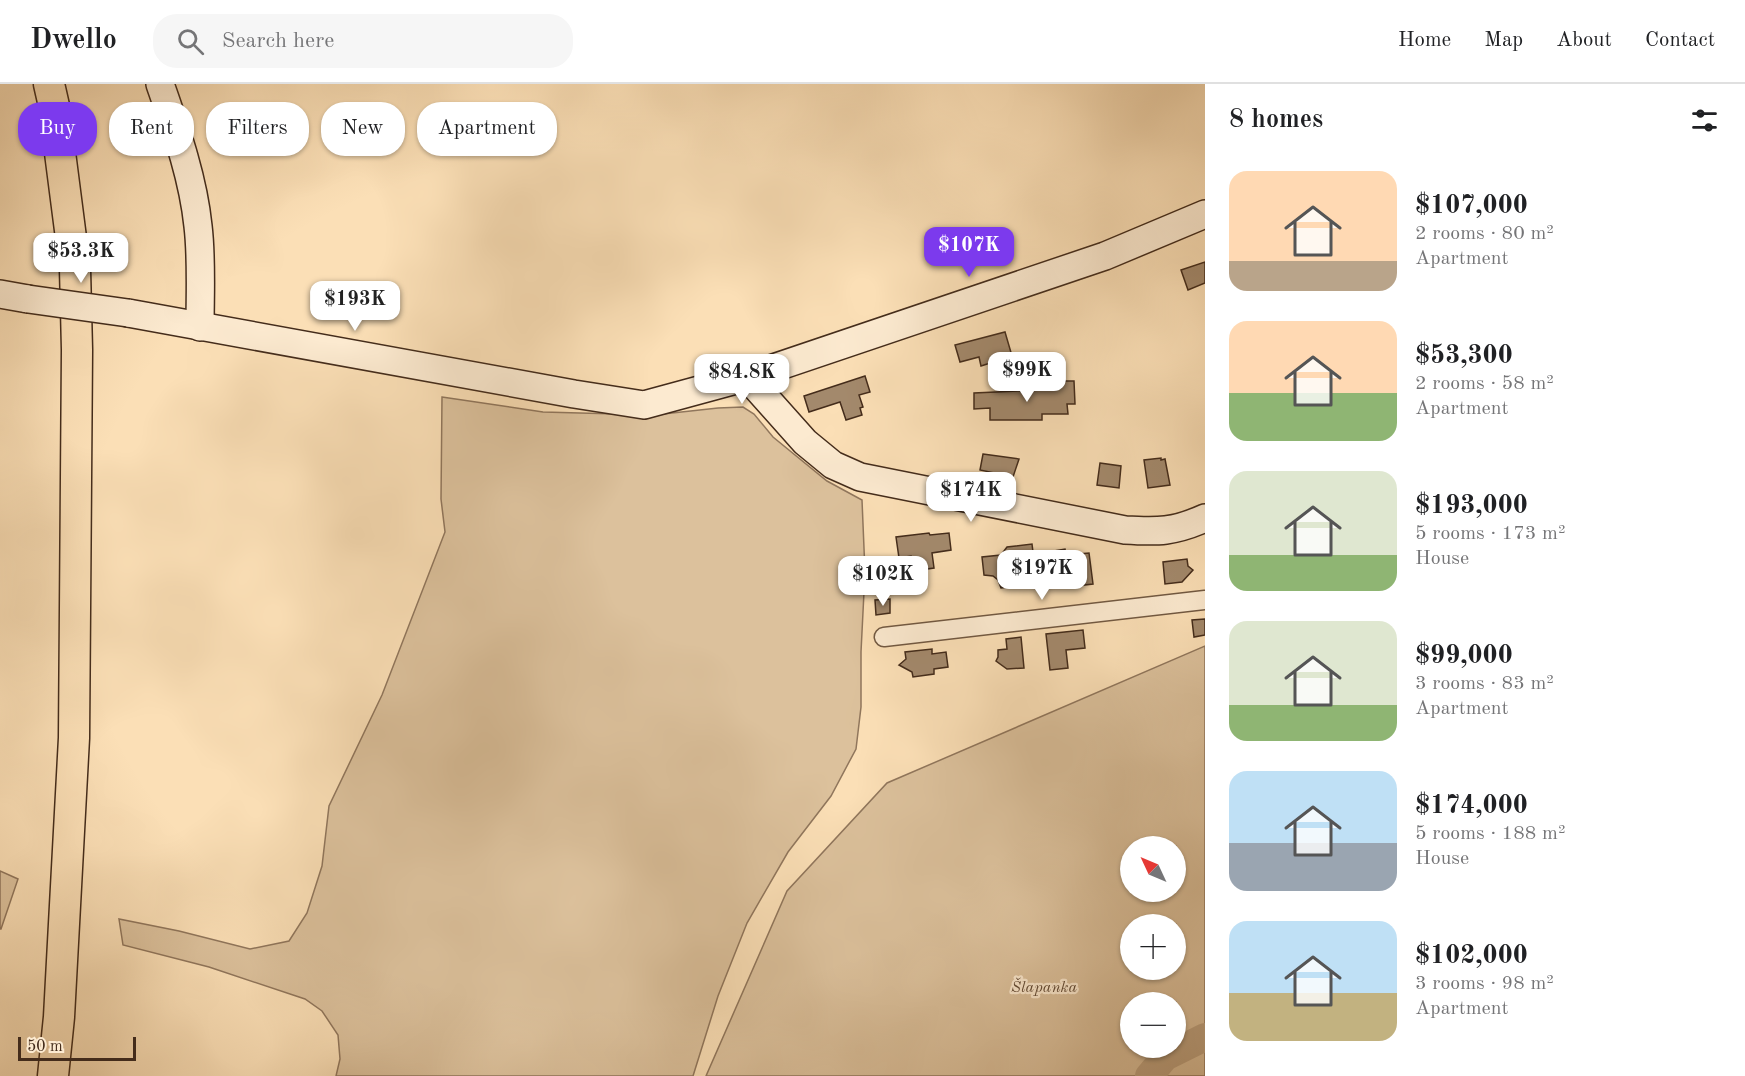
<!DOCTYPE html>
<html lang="en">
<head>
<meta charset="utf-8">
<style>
  body { margin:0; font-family:"Old Standard TT",serif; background:#f6f6f6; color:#202124; height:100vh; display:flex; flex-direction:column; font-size:22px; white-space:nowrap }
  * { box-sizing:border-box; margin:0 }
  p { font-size:20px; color:#757577 }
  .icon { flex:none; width:33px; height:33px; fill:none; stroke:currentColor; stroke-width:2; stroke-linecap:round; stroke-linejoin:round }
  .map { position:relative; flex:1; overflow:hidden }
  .sheet { display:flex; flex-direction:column; background:#fff; width:540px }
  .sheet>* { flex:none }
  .hud { position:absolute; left:18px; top:18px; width:570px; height:54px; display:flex; gap:12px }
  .needle { width:39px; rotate:314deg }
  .buttons { position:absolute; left:1120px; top:752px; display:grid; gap:12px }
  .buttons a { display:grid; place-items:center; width:66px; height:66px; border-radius:50%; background:#fff; box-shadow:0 2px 4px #0004; font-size:30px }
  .scale { position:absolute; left:18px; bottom:15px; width:118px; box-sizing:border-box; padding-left:6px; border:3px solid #442c1b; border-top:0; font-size:16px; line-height:21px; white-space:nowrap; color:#442c1b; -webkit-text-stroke:4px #fcead0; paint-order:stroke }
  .price { position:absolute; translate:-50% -51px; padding:0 14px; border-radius:12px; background:#fff; color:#222; font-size:20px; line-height:39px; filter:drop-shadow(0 2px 3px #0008) }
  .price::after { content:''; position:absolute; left:50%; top:36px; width:18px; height:14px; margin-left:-9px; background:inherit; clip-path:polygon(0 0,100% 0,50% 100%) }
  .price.current { background:#7c3aed; color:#fff }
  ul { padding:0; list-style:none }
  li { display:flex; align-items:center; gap:18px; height:150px; padding:0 24px }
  li span { display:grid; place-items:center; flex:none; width:168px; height:120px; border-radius:18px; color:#555 }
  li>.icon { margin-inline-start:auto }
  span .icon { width:72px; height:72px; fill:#fffc; stroke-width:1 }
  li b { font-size:26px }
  h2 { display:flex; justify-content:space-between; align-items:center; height:72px; padding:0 24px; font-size:26px }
  .pill { padding:0 21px; border-radius:24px; background:#fff; box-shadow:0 2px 4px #0004; font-size:21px; line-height:54px }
  .pill.current { background:#7c3aed; color:#fff }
  header { display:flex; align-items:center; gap:36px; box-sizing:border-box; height:84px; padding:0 30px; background:#fff; border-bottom:2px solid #e0e0e0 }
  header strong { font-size:28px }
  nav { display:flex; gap:33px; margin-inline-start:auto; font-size:21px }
  .search { width:420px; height:54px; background:#f6f6f6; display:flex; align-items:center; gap:15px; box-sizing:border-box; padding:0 21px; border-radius:24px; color:#757577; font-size:22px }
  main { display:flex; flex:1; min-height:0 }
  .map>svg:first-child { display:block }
  .green { fill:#dcc19c; stroke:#90765c; stroke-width:1.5; fill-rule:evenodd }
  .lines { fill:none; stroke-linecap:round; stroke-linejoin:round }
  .river { stroke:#bda281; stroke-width:28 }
  .building { fill:#a3896c; stroke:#442c1b; stroke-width:1.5 }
  .street-casing { stroke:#725942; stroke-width:21 }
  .secondary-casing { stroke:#442c1b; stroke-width:30 }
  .primary-casing { stroke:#442c1b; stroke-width:33 }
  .street { stroke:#fcead0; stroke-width:18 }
  .secondary { stroke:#fcead0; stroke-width:27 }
  .primary { stroke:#fbdfb6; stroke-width:30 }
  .secondary-bridge-casing { stroke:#442c1b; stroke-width:30; stroke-linecap:butt }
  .secondary-bridge { stroke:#fcead0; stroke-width:27 }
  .labels { text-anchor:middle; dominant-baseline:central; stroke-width:4.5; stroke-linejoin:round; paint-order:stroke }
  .park-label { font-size:16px; font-style:italic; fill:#624a35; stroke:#fcead0 }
</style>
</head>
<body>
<header>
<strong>Dwello</strong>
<div class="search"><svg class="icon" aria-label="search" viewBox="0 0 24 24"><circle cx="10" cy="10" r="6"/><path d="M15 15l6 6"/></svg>Search here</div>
<nav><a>Home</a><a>Map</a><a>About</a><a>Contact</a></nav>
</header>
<main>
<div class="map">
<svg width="1205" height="992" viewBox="0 0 1205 992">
  <rect width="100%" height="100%" fill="#fbdfb6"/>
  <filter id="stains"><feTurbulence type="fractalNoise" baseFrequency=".00333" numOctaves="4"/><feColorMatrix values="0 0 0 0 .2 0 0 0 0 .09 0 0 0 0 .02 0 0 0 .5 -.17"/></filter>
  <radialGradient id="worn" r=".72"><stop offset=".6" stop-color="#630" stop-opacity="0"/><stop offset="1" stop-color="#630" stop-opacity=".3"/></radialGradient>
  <!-- green -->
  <g class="green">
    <polygon points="442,313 543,328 654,331 718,324 743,323 754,330 773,353 827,397 862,416 865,488 861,568 861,623 856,665 831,712 788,768 747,839 718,912 693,992 336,992 340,975 338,951 322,927 305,915 209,883 123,861 119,835 179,847 250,865 289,857 307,829 322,782 329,722 382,611 445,448 441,415"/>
    <path d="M1205 562V992H706L787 807 887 699ZM1131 762H1176V807H1131ZM1131 840H1176V885H1131ZM1131 918H1176V963H1131Z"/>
    <polygon points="0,787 18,795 1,845 0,845"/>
  </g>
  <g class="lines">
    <!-- river -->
    <polyline class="river" points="1149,992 1165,973 1205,953"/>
  </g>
  <!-- building -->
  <g class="building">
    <polygon points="1205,178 1205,199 1188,206 1181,186"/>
    <polygon points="1005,248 1012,272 981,282 979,273 960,278 955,261"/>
    <polygon points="865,292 870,308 859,311 863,323 860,324 862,331 846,336 840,318 809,328 804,312"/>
    <polygon points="1058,297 1074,297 1075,320 1067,320 1068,330 1042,330 1042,336 990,336 990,324 974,325 974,309 1058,305"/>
    <polygon points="983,370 1019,375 1013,393 980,386"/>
    <polygon points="1161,374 1161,376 1165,375 1170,401 1148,404 1144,376"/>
    <polygon points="1100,379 1121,382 1119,404 1097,401"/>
    <polygon points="929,449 930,451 949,449 951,466 932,469 934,484 913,487 911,472 899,474 896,453"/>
    <polygon points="1032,460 1034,476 1016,478 1018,502 1001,504 998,496 993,492 984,491 982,473 1001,471 1007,463"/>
    <polygon points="1065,465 1066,471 1089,469 1093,500 1067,503 1066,498 1057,500 1053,467"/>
    <polygon points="1187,475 1188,482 1193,486 1182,498 1165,500 1163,478"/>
    <polygon points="890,515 890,529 876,531 875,516"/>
    <polygon points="1205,535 1205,551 1194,553 1192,536"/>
    <polygon points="1083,546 1085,564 1066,566 1068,584 1050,586 1046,550"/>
    <polygon points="1021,553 1024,584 1007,585 996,577 998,573 998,566 1007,565 1006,555"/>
    <polygon points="932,565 932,570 946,568 948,583 934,585 934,590 913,593 912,588 899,581 906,575 905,568"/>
  </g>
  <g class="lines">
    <defs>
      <polyline id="street" points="884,553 1205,516"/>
      <g id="secondary">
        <path d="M160 0C176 46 193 93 198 142 202 175 200 210 200 243"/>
        <polyline points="0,210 28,215"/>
        <polyline points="128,229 574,310 644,321 747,293 1105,172 1205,130"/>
        <path d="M747 293 805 358 833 381 860 393 1125 446C1158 448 1174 448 1205 434"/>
      </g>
      <polyline id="primary" points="49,0 54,22 75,185 77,266 74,654 59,933 53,992"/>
    </defs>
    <!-- street casing -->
    <use href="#street" class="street-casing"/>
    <!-- secondary casing -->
    <use href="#secondary" class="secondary-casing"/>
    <!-- primary casing -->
    <use href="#primary" class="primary-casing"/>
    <!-- street -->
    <use href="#street" class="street"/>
    <!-- secondary -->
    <use href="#secondary" class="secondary"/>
    <!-- primary -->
    <use href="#primary" class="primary"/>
    <defs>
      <polyline id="secondary-bridge" points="28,215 128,229"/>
    </defs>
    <!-- secondary-bridge casing -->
    <use href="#secondary-bridge" class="secondary-bridge-casing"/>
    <!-- secondary-bridge -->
    <use href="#secondary-bridge" class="secondary-bridge"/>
  </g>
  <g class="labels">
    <!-- park labels -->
    <g class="park-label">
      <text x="1044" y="904">Šlapanka</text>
    </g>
  </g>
  <rect width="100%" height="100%" filter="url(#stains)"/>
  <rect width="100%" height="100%" fill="url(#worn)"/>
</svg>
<div class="buttons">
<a><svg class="needle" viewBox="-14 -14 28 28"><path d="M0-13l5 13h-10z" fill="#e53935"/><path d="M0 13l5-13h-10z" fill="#757577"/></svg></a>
<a>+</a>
<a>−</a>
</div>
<div class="scale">50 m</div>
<b class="price current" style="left:969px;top:194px">$107K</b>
<b class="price" style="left:81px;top:200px">$53.3K</b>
<b class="price" style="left:355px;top:248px">$193K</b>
<b class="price" style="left:1027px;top:319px">$99K</b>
<b class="price" style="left:742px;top:321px">$84.8K</b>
<b class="price" style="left:971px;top:439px">$174K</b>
<b class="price" style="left:1042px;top:517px">$197K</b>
<b class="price" style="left:883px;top:523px">$102K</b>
<div class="hud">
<a class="pill current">Buy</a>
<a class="pill">Rent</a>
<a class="pill">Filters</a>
<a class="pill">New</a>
<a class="pill">Apartment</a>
</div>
</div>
<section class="sheet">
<h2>8 homes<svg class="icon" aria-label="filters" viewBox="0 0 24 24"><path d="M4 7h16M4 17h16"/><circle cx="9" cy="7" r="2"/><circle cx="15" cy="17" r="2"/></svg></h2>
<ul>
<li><span style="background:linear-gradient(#ffd9b3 75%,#b9a48a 0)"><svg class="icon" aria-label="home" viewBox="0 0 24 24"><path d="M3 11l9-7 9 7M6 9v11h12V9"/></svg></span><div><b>$107,000</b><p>2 rooms · 80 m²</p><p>Apartment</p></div></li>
<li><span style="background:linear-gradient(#ffd9b3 60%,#8fb573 0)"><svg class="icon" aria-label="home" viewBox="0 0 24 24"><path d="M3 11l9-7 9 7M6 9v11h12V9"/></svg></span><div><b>$53,300</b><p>2 rooms · 58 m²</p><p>Apartment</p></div></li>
<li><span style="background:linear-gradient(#dfe7d0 70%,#8fb573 0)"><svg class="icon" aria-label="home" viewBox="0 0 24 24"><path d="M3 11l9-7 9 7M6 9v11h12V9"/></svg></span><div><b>$193,000</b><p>5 rooms · 173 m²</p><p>House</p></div></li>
<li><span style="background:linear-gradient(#dfe7d0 70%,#8fb573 0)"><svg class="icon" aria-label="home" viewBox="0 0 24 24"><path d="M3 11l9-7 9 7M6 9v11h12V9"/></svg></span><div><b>$99,000</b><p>3 rooms · 83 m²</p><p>Apartment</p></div></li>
<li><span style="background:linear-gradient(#bfe0f5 60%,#9aa5b1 0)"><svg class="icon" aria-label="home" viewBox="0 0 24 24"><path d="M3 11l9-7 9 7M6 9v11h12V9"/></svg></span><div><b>$174,000</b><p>5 rooms · 188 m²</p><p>House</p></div></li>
<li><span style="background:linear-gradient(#bfe0f5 60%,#c2b280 0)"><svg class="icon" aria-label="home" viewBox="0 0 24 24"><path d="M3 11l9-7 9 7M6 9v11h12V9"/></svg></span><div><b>$102,000</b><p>3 rooms · 98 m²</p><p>Apartment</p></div></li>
</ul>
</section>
</main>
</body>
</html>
